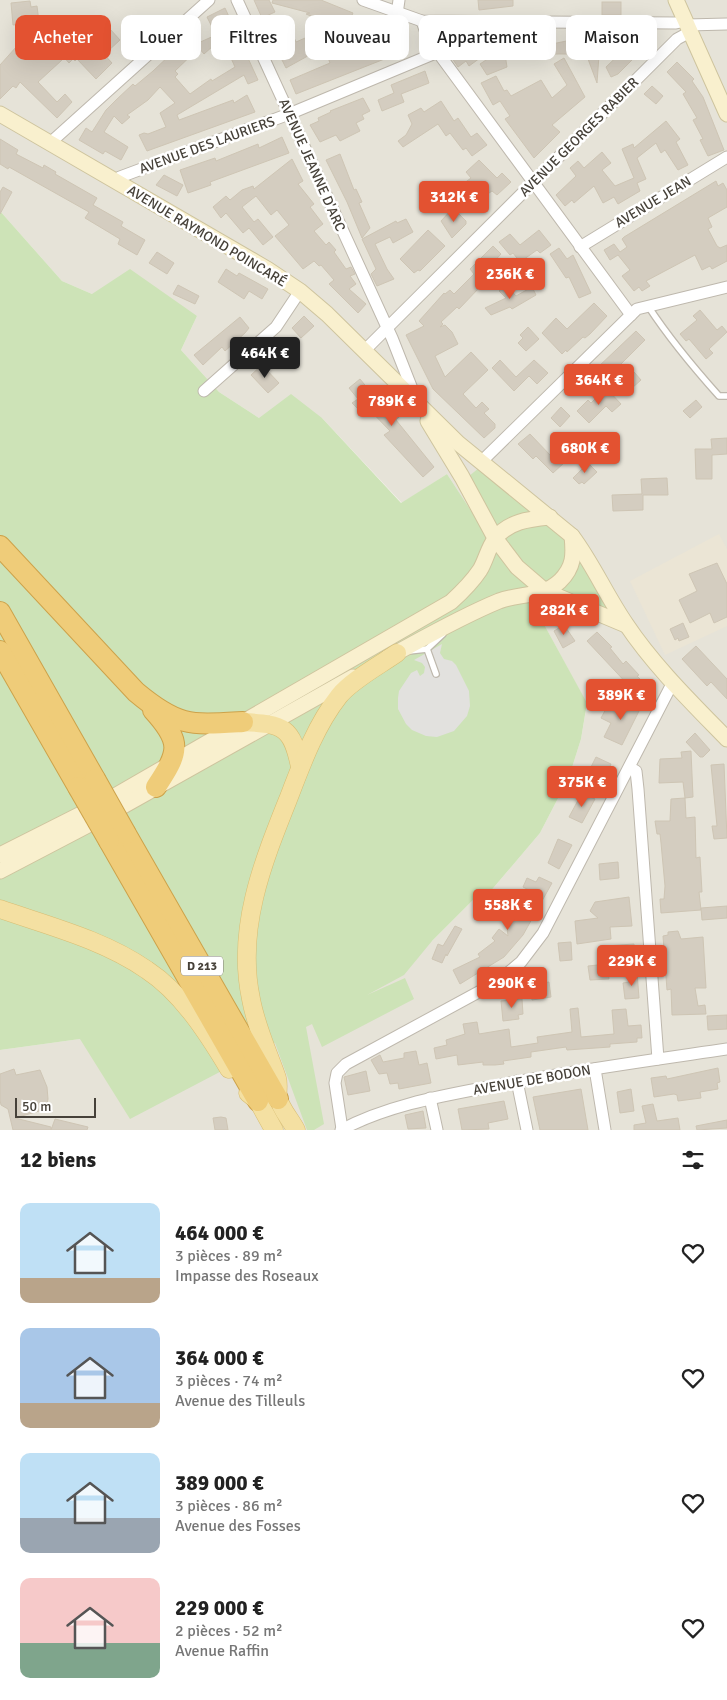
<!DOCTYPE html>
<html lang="fr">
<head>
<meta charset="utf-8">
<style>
  body { margin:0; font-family:Signika,sans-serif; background:#f2f2f2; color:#222; height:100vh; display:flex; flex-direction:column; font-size:19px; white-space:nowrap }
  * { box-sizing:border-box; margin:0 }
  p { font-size:16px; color:#767676 }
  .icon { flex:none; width:28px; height:28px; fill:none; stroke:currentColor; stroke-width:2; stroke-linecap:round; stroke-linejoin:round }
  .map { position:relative; height:1130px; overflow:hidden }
  .details { display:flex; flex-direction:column; background:#fff; flex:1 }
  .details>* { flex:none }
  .guide { position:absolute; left:15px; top:15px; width:698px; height:45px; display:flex; gap:10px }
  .scale { position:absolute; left:15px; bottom:12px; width:81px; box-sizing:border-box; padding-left:5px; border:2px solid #464139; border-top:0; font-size:14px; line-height:18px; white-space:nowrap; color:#464139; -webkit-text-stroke:4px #fff; paint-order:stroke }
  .price { position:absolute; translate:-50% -42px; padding:0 11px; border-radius:5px; background:#e35231; color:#fff; font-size:16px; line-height:32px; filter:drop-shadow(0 1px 2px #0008) }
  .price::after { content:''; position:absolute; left:50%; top:30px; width:15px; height:11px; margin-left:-8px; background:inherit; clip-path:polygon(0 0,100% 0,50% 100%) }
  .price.on { background:#222; color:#fff }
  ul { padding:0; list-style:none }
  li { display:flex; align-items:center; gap:15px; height:125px; padding:0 20px }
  li span { display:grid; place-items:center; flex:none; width:140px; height:100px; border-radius:10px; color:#555 }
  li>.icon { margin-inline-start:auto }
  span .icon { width:60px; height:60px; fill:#fffc; stroke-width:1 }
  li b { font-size:21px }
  h2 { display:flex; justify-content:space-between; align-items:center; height:60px; padding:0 20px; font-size:21px }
  .chip { padding:0 18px; border-radius:10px; background:#fff; box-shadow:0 5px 20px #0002; font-size:18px; line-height:45px }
  .chip.on { background:#e35231; color:#fff }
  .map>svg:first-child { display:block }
  .residential { fill:#e6e3d8 }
  .education { fill:#ebe5d5 }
  .green { fill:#cde3b7 }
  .parking { fill:#e2e1de }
  .building { fill:#d4cdc0; stroke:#cec5b4; fill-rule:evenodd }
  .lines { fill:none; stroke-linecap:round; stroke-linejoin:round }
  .lane-casing { stroke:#beb8ad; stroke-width:8 }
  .street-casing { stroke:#beb8ad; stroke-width:13 }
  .secondary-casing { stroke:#cec49e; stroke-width:17 }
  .primary-casing { stroke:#d7bd73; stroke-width:19 }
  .highway-casing { stroke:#cda24a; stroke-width:22 }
  .lane { stroke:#fff; stroke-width:5.5 }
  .street { stroke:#fff; stroke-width:11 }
  .secondary { stroke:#f9f0ce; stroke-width:15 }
  .primary { stroke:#f4e0a2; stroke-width:18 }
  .highway { stroke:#efcc79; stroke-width:20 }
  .highway-bridge-casing { stroke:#cda24a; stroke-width:22; stroke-linecap:butt }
  .highway-bridge { stroke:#efcc79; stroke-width:20 }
  .labels { text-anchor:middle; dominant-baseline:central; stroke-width:5; stroke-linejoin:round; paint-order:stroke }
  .shield { fill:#fff; stroke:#7e7a74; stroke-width:1 }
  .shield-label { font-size:12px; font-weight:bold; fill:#464139 }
  .street-label { font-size:14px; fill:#464139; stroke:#fff }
</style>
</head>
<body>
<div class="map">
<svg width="727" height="1130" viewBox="0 0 727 1130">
  <rect width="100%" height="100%" fill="#f3f1ea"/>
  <!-- residential -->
  <polygon class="residential" points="0,0 727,0 727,1130 0,1130 0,1050 80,1039 432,941 475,898 489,893 540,833 569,777 581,739 587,704 540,617 447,474 402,503 322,418 259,418 219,392 181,350 197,316 92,294 62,281 0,211"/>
  <!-- education -->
  <polygon class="education" points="719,534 727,549 727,626 665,655 630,581"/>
  <!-- green -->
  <g class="green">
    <polygon points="0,211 62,281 92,294 130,269 197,316 181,350 219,392 259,418 291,394 322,418 401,503 447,474 498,552 529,585 522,590 540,617 587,703 581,739 569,777 540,833 489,893 475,898 432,941 404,975 367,995 405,978 414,999 322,1047 312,1024 306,1027 324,1124 314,1130 307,1130 275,1043 130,1119 80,1039 0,1050"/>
    <polygon points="479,468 533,511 502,525 493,524 469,476"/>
    <path d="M527 525H549C567 540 567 542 566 565L546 584 529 572 504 540 506 536Z"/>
    <polygon points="581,559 615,614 560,591"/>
  </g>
  <!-- parking -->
  <polygon class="parking" points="442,644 440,653 444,659 452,661 456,665 469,691 470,706 467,716 454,731 437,737 426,736 412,730 406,724 398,709 398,698 399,691 411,673 417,670 420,676 424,673 425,667 422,663 414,660"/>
  <!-- building -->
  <g class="building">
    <polygon points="254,0 269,0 275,12 262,18"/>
    <polygon points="273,0 321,0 353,13 352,15 403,34 398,44 367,30 366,32 344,24 346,29 327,21 318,42 351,40 356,56 388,44 392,56 296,94 290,80 330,63 324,47 286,68 272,40 291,31 296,42 312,35 323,21 306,14 310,13 272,3"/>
    <polygon points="478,0 513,0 513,6 479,10"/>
    <polygon points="30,1 31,7 37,6 39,22 13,25 11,3"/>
    <rect x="602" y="2" width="19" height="13"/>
    <path d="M225 8 258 80 248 84 244 75 177 115 179 120 233 100 234 103 247 95 255 112 147 151 139 135 144 133 148 134 166 127 160 113 175 103 160 87 148 100 127 115 130 117 122 124 114 116 104 132 128 147 121 160 105 151 103 154 79 140 86 128 92 132 106 110 116 100 133 84 135 86 153 71 189 37 196 44 216 35 207 17ZM222 38 235 67 212 81 211 79 190 94 175 77 178 74 175 71 199 48 204 54Z"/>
    <polygon points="100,18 120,40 107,52 89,33 88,29"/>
    <polygon points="137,22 147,32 135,43 125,33"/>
    <polygon points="64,25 65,37 40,40 39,28"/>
    <polygon points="529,37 545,37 544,43 552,44 576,39 576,41 600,41 597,83 585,51 572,54 529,54"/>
    <polygon points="456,38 465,50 470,46 480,58 469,66 466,61 458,67 444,46"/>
    <polygon points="75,42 91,60 101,51 112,63 96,79 77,59 75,61 73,59 69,63 62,55"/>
    <polygon points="631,43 640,52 618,74 611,77 606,67"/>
    <polygon points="17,46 62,60 38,82 57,102 65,94 72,102 57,118 20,82 16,88 13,86 0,99 0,65"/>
    <polygon points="504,48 507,67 487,75 480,64"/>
    <polygon points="564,58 585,97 552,125 560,132 534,158 505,119 510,116 500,101 493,105 481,83 496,76 504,91 507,90 511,96 541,80 552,98 567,85 554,64"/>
    <polygon points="677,62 694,79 692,81 703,97 724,150 708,156 700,140 703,139 693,120 697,118 683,94 686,92 667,72"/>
    <polygon points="425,71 429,83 401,94 404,102 382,111 378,100 394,93 391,85"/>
    <polygon points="652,86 663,96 656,104 644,94"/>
    <polygon points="363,98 370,111 362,115 364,119 356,123 360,131 340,141 336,135 320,142 310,125 319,121 318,118 331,112 330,111"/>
    <polygon points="441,101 454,121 458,118 471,137 477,133 487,145 472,156 466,148 463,150 450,133 446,136 438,124 403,147 398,141 406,135 412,124 408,115 421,108 424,112"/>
    <polygon points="666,121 680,139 676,142 688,165 678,170 665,150 661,153 656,143 637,158 646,179 637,183 640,191 618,204 614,197 603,203 594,186 574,203 572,200 565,206 556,195 576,176 570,168 578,161 584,168 602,152 611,163 602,170 615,186 634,178 622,149 633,144 634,148"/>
    <polygon points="282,137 289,153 210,182 211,185 188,193 180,170 215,158 216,161 258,144 259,148"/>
    <polygon points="0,139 18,150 16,154 43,168 44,165 56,172 55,174 97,198 93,205 123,222 121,226 145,240 137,255 118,244 120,239 85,218 89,212 9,167 8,169 0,164"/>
    <polygon points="340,154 354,190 356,189 362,202 359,203 370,228 362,238 347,202 326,160"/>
    <polygon points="292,159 303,181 298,184 314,204 310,207 323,224 314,231 326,245 329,242 336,250 334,252 346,269 351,267 355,274 350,276 356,284 349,289 366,304 358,313 329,284 334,280 321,265 319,266 314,261 303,269 286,249 275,236 289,225 277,210 271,215 256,196 242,207 254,222 258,219 273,237 263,245 249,228 243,233 226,213 221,218 213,207 226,196 230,200 242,190 253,186 254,189"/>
    <polygon points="479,160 497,178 502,173 511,182 497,195 492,191 472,205 459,187 471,178 466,172"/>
    <polygon points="164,175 183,185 177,196 156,185"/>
    <polygon points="716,181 718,186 723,183 727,190 727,207 708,218 712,227 708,229 717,246 720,248 727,245 727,261 712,269 710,266 702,270 695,255 646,281 650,286 642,291 639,287 634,291 622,276 630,270 618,255 610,260 604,250 614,244 620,252 627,247 622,239 624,237"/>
    <polygon points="3,187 12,192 0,214 0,192"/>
    <polygon points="453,208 466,221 466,224 452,238 441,221"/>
    <polygon points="406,219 413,232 393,243 390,237 375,244 387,269 394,279 377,286 371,274 376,269 362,239 396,221 397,223"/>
    <polygon points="428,230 445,246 420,271 418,270 414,273 400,259"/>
    <polygon points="539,230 551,245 540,253 537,250 520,262 513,253 510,255 499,242 510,234 520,245"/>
    <polygon points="493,246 501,254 487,269 490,273 477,285 479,288 459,309 457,307 441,322 443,324 440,327 445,325 452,332 458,344 435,356 445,377 471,352 488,370 463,394 476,408 482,402 489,409 484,413 495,424 495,428 484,438 433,389 406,335 424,326 419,321 444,293 445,294 450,290 454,294 474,274 470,269"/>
    <polygon points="559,248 567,259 573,255 591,293 579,298 569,277 566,278 550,254"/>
    <polygon points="157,252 174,263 167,274 149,263"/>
    <polygon points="226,269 237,276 239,273 268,289 262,299 249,291 244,299 218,282"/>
    <polygon points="178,285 199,296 195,304 173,294"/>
    <polygon points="506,285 516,296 532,287 536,295 512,309 510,307 491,315 485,308 506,298 499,291"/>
    <polygon points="594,303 607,316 590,334 585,338 583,337 567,352 566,350 562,354 542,333 556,318 567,329"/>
    <polygon points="700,310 717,330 722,326 727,332 709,349 713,353 706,359 689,339 686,341 680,334 697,320 693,316"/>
    <polygon points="304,316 314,326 301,338 292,328"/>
    <polygon points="240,317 249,328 245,333 225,351 222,347 203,365 194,355"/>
    <polygon points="528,327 539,339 526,351 518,343 523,338 520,335"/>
    <polygon points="636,331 645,340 607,378 597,368"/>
    <polygon points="500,360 516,377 534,360 548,373 537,384 529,376 514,391 492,368"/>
    <polygon points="262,365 279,383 268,393 251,375"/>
    <polygon points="634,372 641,380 632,388 624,380"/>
    <polygon points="360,379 369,390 372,388 383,404 385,402 399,417 396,420 434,467 423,477 384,435 390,431 364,404 358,409 352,403 358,399 349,388"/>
    <polygon points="606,388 621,404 612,412 606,406 589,423 577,411 588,400 591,403"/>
    <polygon points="696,400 702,407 690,418 683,411"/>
    <polygon points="561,407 570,416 560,427 551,418"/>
    <polygon points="530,434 551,456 555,452 565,462 553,473 536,456 533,459 518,444"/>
    <polygon points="727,438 727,454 712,455 712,479 696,479 695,449 712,449 711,439"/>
    <polygon points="588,463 597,472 584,484 582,482 579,484 573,478"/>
    <polygon points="667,478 668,495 643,495 643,510 613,511 612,495 642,494 641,479"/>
    <polygon points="717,563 727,584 727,617 714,623 710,613 690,623 679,600 697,591 689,574"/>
    <polygon points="683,623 689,637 679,641 678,638 675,640 670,629"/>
    <polygon points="564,625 575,641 563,648 554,631"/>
    <polygon points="597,632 612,647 610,648 623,664 626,661 639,675 637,676 641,680 631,688 587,641"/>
    <polygon points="696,646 727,679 727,699 711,682 707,686 682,659"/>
    <polygon points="632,697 643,703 622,745 604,737 611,723 601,718 607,707 622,714"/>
    <polygon points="695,733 710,750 703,757 700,757 686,742"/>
    <polygon points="691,751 693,797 685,798 686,818 695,817 696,858 700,857 702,892 699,892 701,910 661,913 660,899 664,899 665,886 661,843 660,834 657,834 655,821 670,821 671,799 685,798 683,782 659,783 660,759 682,758 681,752"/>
    <polygon points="596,757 611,764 605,777 590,769"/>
    <polygon points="724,764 727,838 714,839 712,826 717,826 711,765"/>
    <polygon points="582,793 595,799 582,823 569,817"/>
    <polygon points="558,839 572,845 559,869 548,863"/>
    <polygon points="618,862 619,878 600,880 599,864"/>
    <polygon points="539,877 552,883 523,935 504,957 460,984 453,970 480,957 478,954 495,941 492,938 499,929 508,936 506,919 513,909 517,911 529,890 523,887 527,878 536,882"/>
    <polygon points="629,897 632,926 610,927 611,939 577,944 575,921 598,918 590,911 595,902"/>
    <polygon points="727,906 727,918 702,920 701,908"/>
    <polygon points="455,926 462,929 447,956 446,954 442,963 432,959 438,944 443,946"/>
    <polygon points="678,931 681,939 703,937 706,988 695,988 698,1006 705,1005 706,1014 672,1015 671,989 667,990 663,936 668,935 668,932"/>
    <polygon points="571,942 572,960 560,961 558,943"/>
    <polygon points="634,944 635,963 607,964 606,946"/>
    <polygon points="607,964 609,979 590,980 588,966"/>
    <polygon points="628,972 637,972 639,998 625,999 623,983 629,982"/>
    <polygon points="542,980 542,983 549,982 551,997 532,1000 530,981"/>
    <polygon points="522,999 523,1014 518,1015 519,1019 503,1021 501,1001"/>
    <polygon points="578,1008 581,1037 614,1034 612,1010 626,1009 628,1026 641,1025 642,1038 637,1038 637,1042 610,1044 610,1047 567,1050 566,1047 531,1052 531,1057 503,1061 504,1064 495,1065 483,1065 483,1062 458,1065 457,1055 436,1059 434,1048 447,1045 446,1040 465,1034 463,1024 477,1022 479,1034 509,1029 511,1047 538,1043 537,1037 572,1032 570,1009"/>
    <polygon points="727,1015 727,1029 708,1030 707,1016"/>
    <polygon points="416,1051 419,1065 427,1063 431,1083 399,1089 398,1083 390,1084 387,1073 379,1074 371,1060 380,1055 383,1062 404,1058 404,1053"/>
    <polygon points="718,1068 720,1082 717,1083 718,1089 700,1092 701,1098 678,1101 677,1095 674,1094 654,1097 651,1078 666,1076 667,1079"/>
    <polygon points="14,1069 16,1075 40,1070 47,1087 48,1099 46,1109 15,1118 51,1127 51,1130 13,1130 8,1109 1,1105 0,1100 0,1074"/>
    <polygon points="366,1071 370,1091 348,1095 344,1077"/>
    <polygon points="581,1089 588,1130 540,1130 533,1097"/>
    <polygon points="631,1089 634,1111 620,1113 617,1092"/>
    <polygon points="504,1101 508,1119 488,1123 489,1129 462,1130 458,1109"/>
    <polygon points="653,1104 657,1121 678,1118 680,1130 634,1130 634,1125 646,1123 642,1106"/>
    <polygon points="423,1111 426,1128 408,1129 405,1115"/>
    <polygon points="221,1117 226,1118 228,1130 215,1130 213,1118"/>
    <polygon points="55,1119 88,1127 87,1130 51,1130"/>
    <polygon points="727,1120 727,1128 697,1130 696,1126"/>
  </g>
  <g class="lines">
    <defs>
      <g id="lane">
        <path d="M648 306C669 338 693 367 719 396H727"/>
        <polyline points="427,649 436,674"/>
        <polyline points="409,651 427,649 443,634"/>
      </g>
      <g id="street">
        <polyline points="237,0 392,338 416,399"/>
        <polyline points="363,0 422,21 676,23 685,21"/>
        <polyline points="397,14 399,0"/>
        <polyline points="422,21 428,39 631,315"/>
        <polyline points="687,25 727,24"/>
        <polyline points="50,143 209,0"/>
        <polyline points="116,181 120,177 289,114 438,52"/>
        <polyline points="580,247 727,157"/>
        <polyline points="365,350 677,39 690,32"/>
        <polyline points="204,391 276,327 300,291"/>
        <polyline points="482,461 637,309 727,287"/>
        <polyline points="630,768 636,771 638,789 658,1059"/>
        <polyline points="595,1069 605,1130"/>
        <polyline points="517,1081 527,1130"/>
        <polyline points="430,1098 437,1130"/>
        <polyline points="342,1129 335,1083 337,1073 346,1064 497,982 521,962 543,933 673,682"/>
        <path d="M341 1130C384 1107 435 1097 483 1088 564 1072 645 1061 727 1049"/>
      </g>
      <g id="secondary">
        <polyline points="676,0 727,114"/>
        <path d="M0 114 267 269 300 291 327 314 458 443 572 536C593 564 606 595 626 624 654 666 692 703 727 739"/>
        <polyline points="428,421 462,477 495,538 517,567 545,591 626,625"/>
        <path d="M387 658C424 638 460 617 499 601 520 593 542 598 560 581 574 567 574 555 572 536"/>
        <path d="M0 855 101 804 451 602C462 592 472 582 480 570 486 560 488 548 495 539 508 521 530 519 550 517"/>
        <polyline points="0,871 107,815 353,677"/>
      </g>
      <g id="primary">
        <path d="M243 722C284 724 292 727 300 767"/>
        <path d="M0 909C49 926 104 940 147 970 182 993 208 1034 229 1069"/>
        <polyline points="248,1093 258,1101 274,1130"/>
        <path d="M296 1130C291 1120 280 1108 278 1097 277 1091 279 1084 277 1078 268 1052 256 1027 251 999 236 928 263 862 289 797 302 763 316 725 339 696 352 680 380 665 397 653"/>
      </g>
      <g id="highway">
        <path d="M0 546 136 692C178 727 190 725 243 722"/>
        <polyline points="0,612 95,779"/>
        <polyline points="0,651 78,787"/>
        <path d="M153 710C183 743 179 752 156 787"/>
        <polyline points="126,834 278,1099"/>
        <polyline points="109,841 258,1101"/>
      </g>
    </defs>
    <!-- lane casing -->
    <use href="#lane" class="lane-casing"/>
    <!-- street casing -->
    <use href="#street" class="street-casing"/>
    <!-- secondary casing -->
    <use href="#secondary" class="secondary-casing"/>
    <!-- primary casing -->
    <use href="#primary" class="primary-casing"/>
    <!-- highway casing -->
    <use href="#highway" class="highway-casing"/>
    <!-- lane -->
    <use href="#lane" class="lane"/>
    <!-- street -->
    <use href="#street" class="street"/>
    <!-- secondary -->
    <use href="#secondary" class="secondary"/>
    <!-- primary -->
    <use href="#primary" class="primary"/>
    <!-- highway -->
    <use href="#highway" class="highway"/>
    <defs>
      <g id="highway-bridge">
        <polyline points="95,779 126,834"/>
        <polyline points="78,787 109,841"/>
      </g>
    </defs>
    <!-- highway-bridge casing -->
    <use href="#highway-bridge" class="highway-bridge-casing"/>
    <!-- highway-bridge -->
    <use href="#highway-bridge" class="highway-bridge"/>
  </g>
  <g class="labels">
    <!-- shield labels -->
    <rect class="shield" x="181" y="956.5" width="42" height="19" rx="4"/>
    <g class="shield-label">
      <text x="202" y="966">D 213</text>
    </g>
    <!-- street labels -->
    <g class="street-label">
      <text transform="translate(579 137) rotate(-45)">AVENUE GEORGES RABIER</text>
      <text transform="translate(207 145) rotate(-20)">AVENUE DES LAURIERS</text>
      <text transform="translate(312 165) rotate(66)">AVENUE JEANNE D'ARC</text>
      <text transform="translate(653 202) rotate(-31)">AVENUE JEAN</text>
      <text transform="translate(207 236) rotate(31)">AVENUE RAYMOND POINCARÉ</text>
      <text transform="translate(532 1080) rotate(-10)">AVENUE DE BODON</text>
    </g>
  </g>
</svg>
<div class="scale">50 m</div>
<b class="price" style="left:454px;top:223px">312K €</b>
<b class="price" style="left:510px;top:300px">236K €</b>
<b class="price on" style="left:265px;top:379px">464K €</b>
<b class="price" style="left:599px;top:406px">364K €</b>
<b class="price" style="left:392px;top:427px">789K €</b>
<b class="price" style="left:585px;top:474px">680K €</b>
<b class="price" style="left:564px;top:636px">282K €</b>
<b class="price" style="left:621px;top:721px">389K €</b>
<b class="price" style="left:582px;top:808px">375K €</b>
<b class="price" style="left:508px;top:931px">558K €</b>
<b class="price" style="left:632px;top:987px">229K €</b>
<b class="price" style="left:512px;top:1009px">290K €</b>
<div class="guide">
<a class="chip on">Acheter</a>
<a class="chip">Louer</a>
<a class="chip">Filtres</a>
<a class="chip">Nouveau</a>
<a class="chip">Appartement</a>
<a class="chip">Maison</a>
</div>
</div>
<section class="details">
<h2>12 biens<svg class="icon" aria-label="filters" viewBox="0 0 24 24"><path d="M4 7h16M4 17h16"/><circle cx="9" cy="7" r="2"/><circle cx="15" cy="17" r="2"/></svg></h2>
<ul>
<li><span style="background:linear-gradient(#bfe0f5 75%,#b9a48a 0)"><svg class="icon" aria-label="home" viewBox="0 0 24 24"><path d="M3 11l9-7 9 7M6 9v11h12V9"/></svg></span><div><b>464 000 €</b><p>3 pièces · 89 m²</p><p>Impasse des Roseaux</p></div><svg class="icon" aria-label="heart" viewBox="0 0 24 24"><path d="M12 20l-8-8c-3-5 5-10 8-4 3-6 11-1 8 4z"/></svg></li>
<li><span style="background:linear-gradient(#a9c7e8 75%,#b9a48a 0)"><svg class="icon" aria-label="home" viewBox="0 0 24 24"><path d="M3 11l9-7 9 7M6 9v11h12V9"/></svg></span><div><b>364 000 €</b><p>3 pièces · 74 m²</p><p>Avenue des Tilleuls</p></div><svg class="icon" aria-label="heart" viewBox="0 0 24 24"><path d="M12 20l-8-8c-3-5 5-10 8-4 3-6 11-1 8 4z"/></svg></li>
<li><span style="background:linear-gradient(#bfe0f5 65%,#9aa5b1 0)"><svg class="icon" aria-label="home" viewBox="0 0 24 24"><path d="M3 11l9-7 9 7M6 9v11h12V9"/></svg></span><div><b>389 000 €</b><p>3 pièces · 86 m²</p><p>Avenue des Fosses</p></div><svg class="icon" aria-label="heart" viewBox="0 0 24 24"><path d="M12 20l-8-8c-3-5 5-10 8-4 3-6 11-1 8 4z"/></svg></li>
<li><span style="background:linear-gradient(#f6c9c9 65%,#7fa58c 0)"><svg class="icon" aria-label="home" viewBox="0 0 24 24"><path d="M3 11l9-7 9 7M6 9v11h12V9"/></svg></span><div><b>229 000 €</b><p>2 pièces · 52 m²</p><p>Avenue Raffin</p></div><svg class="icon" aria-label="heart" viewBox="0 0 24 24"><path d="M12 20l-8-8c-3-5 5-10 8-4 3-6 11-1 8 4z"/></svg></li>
</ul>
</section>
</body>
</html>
